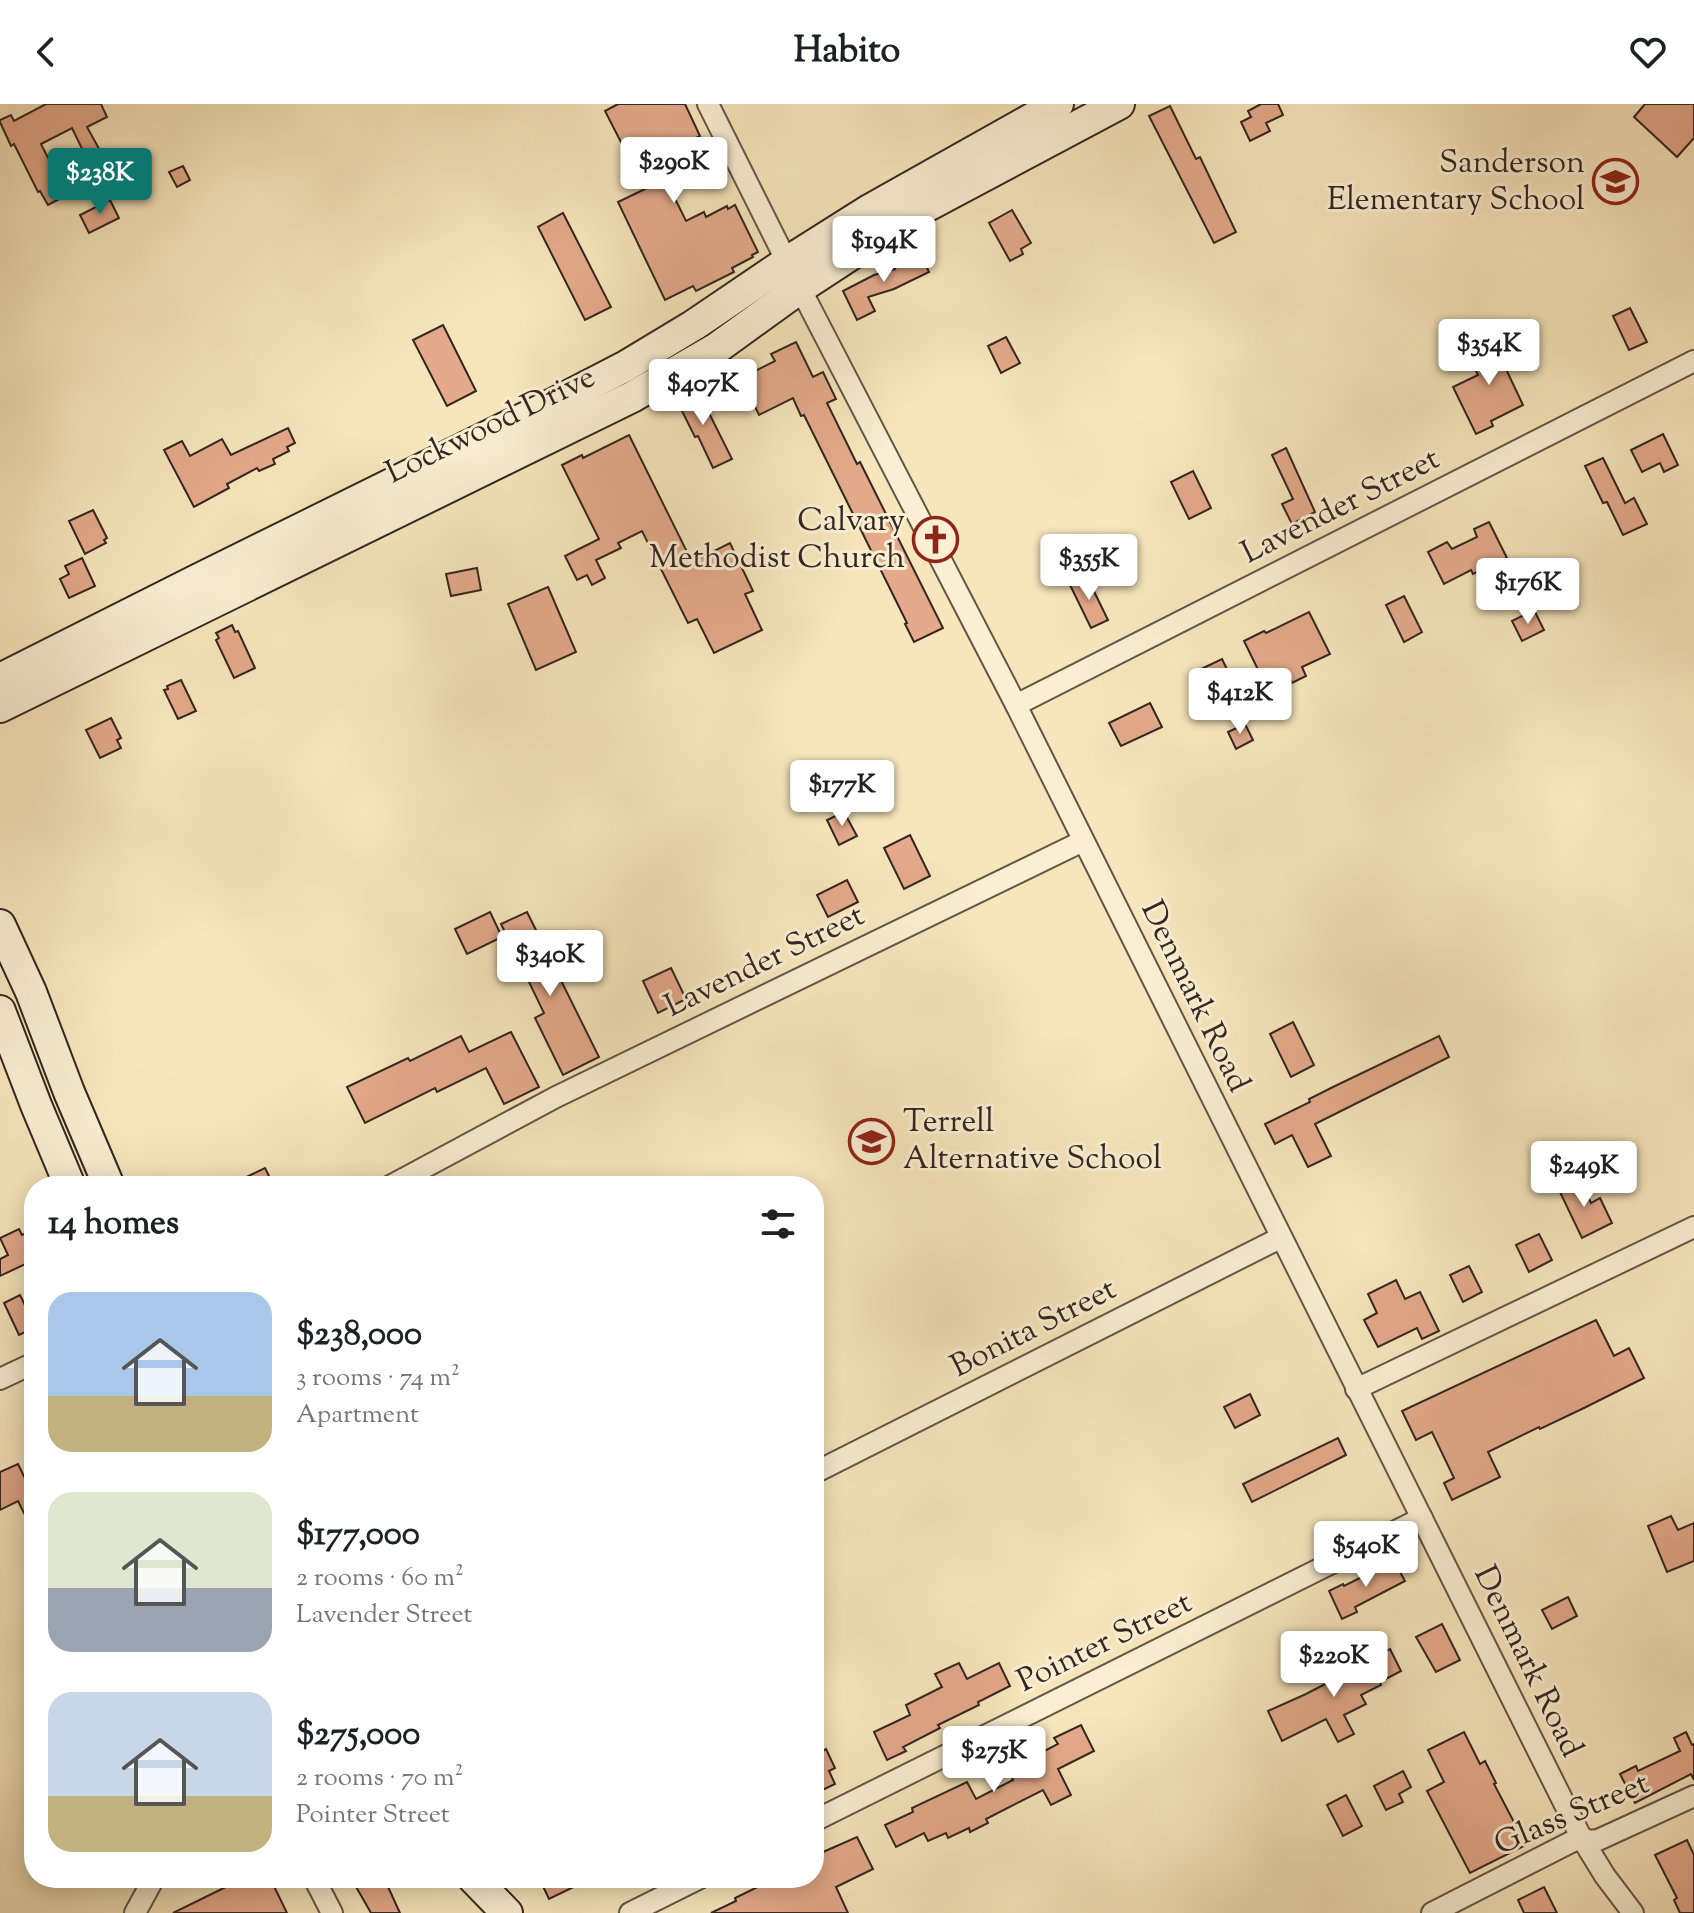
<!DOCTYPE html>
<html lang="en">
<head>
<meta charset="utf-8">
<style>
  body { margin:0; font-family:"Sorts Mill Goudy",serif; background:#f6f6f6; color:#202124; height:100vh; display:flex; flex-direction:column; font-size:30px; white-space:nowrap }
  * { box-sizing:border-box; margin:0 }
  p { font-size:26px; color:#757577 }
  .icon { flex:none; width:44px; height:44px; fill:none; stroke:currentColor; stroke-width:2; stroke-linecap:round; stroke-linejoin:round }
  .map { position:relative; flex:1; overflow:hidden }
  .panel { position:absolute; left:24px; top:1072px; width:800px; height:712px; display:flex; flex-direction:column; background:#fff; border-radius:32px; box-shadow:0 4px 20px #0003 }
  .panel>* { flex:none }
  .price { position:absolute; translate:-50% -68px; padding:0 18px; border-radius:8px; background:#fff; color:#222; font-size:26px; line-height:52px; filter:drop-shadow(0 2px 4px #0008) }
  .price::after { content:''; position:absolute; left:50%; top:48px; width:24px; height:18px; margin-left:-12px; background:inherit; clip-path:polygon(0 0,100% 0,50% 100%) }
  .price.current { background:#0f766e; color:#fff }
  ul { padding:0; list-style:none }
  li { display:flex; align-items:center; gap:24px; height:200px; padding:0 24px }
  li span { display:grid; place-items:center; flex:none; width:224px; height:160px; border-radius:24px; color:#555 }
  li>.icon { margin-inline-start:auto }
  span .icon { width:96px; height:96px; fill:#fffc; stroke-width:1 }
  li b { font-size:34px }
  h2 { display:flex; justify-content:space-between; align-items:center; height:96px; padding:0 24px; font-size:34px }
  header { display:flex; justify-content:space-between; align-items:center; height:104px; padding:0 24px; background:#fff; font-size:36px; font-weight:700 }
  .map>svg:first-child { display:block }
  .building { fill:#e4aa8b; stroke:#332520; stroke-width:2 }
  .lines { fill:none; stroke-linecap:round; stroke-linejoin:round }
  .minor-casing { stroke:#645547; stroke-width:24 }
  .secondary-casing { stroke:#332520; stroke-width:34 }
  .minor { stroke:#faefd3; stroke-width:20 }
  .secondary { stroke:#faefd3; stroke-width:30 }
  .labels { text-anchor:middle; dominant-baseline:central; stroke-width:6; stroke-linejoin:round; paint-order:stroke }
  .poi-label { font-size:32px; fill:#332520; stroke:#faefd3; text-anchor:end }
  .street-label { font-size:32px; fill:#332520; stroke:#faefd3 }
</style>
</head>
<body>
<header><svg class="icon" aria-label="back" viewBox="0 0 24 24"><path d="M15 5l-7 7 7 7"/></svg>Habito<svg class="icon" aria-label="heart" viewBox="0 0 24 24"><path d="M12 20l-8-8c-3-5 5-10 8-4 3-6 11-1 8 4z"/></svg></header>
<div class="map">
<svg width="1694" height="1809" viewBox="0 0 1694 1809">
  <rect width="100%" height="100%" fill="#f7e6bc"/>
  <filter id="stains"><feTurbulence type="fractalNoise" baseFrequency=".0025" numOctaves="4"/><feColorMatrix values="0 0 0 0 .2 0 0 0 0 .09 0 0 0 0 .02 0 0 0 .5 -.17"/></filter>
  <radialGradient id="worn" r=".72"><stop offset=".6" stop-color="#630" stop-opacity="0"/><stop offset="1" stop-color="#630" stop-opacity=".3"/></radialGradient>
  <!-- building -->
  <g class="building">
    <polygon points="46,0 101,0 107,13 87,23 103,52 89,59 72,24 41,40 67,91 48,101 40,87 38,88 14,40 11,42 0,18 0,16 11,11 14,17"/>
    <polygon points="618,0 685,0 700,32 671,45 672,48 656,56 686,117 704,108 706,113 727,102 728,105 735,101 758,148 752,151 753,153 732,164 734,168 696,187 693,182 665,196 618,98 645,85 605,7"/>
    <polygon points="1261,0 1278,0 1283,11 1266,19 1270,27 1250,37 1241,18 1251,13 1248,7"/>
    <polygon points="1645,0 1694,0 1694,34 1677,53 1634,13"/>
    <polygon points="1170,2 1196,55 1200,53 1236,128 1214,139 1149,12"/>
    <polygon points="183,62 190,76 177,83 169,68"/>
    <polygon points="110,96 119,114 89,129 80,111"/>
    <polygon points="1012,106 1031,139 1021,145 1023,150 1010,157 989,119"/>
    <polygon points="563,109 611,203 585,216 538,123"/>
    <polygon points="920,148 929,168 894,185 868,193 875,207 857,216 843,187 874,171 895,165 893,161"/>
    <polygon points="1630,204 1647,238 1629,246 1613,212"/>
    <polygon points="443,221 476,287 447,302 413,236"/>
    <polygon points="1006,233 1020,259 1001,269 988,242"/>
    <polygon points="1502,235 1514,259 1505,263 1523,301 1491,317 1493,322 1476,330 1453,283 1478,271 1468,251"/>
    <polygon points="796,238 813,273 823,268 836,295 827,299 857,360 860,358 943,524 914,538 905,520 907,519 804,311 801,312 793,294 759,311 741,274 775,257 771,250"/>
    <polygon points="696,283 732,355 713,364 698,332 695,333 675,293"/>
    <polygon points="288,324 295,339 287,343 289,347 273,355 275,360 259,367 257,364 227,380 229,384 194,403 164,346 182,337 190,352 222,335 231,351"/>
    <polygon points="1663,330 1678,361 1664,368 1660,359 1642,368 1631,346"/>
    <polygon points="629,331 692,458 730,439 753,487 745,490 762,526 714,549 697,515 688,519 642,427 618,439 621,444 596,456 605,474 592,481 587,471 577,476 565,452 599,435 562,361 582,351 583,354"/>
    <polygon points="1286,344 1315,408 1292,420 1282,400 1293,395 1272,351"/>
    <polygon points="1603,354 1625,399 1634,394 1647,420 1623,431 1607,398 1603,399 1585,362"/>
    <polygon points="1193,367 1211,404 1189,415 1171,378"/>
    <polygon points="93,406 107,434 104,436 106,439 85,450 69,417"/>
    <polygon points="1489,418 1507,454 1473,470 1471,466 1444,480 1428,448 1447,438 1452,445 1477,433 1474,425"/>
    <polygon points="82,454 95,482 69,494 60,475 69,470 65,462"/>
    <polygon points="477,464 481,486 451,492 446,470"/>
    <polygon points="1087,473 1108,516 1091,524 1070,481"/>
    <polygon points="548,483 576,548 536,566 508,500"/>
    <polygon points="1404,492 1422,528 1404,538 1386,501"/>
    <polygon points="1534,506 1544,526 1522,537 1512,517"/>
    <polygon points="1309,508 1330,550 1302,563 1306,572 1292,579 1286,567 1264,578 1244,537 1264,527 1266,529"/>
    <polygon points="232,521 235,528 238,527 255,564 234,574 216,536 219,534 216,529"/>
    <polygon points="1222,555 1235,582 1212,593 1199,566"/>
    <polygon points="181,576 196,607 178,615 164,586 168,585 167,582"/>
    <polygon points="1150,599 1162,623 1121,642 1109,619"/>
    <polygon points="111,614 121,634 117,636 121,644 100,654 86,626"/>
    <polygon points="1245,620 1253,636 1236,645 1228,628"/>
    <polygon points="844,708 857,732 839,741 827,716"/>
    <polygon points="910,731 930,772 904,785 884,744"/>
    <polygon points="847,776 858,798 828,813 817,791"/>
    <polygon points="490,808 502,833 467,850 455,825"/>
    <polygon points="527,808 599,953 563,971 535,914 544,909 501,820"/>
    <polygon points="671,864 686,895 658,909 643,877"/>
    <polygon points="1293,918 1314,961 1291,973 1270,930"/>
    <polygon points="511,928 539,983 504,1000 486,964 437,988 435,984 365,1019 347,983 408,954 410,957 461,932 469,948"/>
    <polygon points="1439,932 1449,953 1315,1020 1331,1052 1308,1063 1292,1031 1275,1040 1265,1020 1310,998 1309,995 1333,983"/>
    <polygon points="265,1064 274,1082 228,1082"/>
    <polygon points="1579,1074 1591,1099 1600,1094 1612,1119 1582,1134 1558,1084"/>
    <polygon points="19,1125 22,1131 34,1125 34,1140 28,1143 34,1156 0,1172 0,1155 8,1151 0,1134"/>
    <polygon points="1539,1130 1552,1156 1529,1168 1516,1141"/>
    <polygon points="1469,1162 1482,1188 1463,1198 1450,1171"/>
    <polygon points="1396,1176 1405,1195 1420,1188 1439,1227 1422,1235 1417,1224 1378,1243 1364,1216 1377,1209 1368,1190"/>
    <polygon points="20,1191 34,1220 34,1224 19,1231 4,1199"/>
    <polygon points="1596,1216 1614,1252 1629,1244 1644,1274 1584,1304 1540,1325 1539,1323 1488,1348 1500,1373 1452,1396 1444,1379 1454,1374 1432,1328 1416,1336 1402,1307"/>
    <polygon points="1250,1290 1260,1311 1235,1324 1224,1303"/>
    <polygon points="1338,1334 1346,1351 1252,1398 1243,1380"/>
    <polygon points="18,1360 34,1393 34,1429 18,1397 0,1406 0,1368"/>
    <polygon points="1671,1412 1678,1426 1694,1419 1694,1457 1667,1468 1648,1422"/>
    <polygon points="1394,1457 1405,1477 1355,1503 1357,1508 1342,1515 1329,1487 1343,1480 1344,1482"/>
    <polygon points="1568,1493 1577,1512 1552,1525 1542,1506"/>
    <polygon points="1442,1520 1460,1556 1436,1568 1416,1533"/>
    <polygon points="1390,1545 1401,1567 1380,1578 1381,1581 1361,1591 1366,1600 1344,1611 1354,1630 1338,1638 1326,1615 1282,1637 1268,1607 1306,1590 1333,1576 1332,1574"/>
    <polygon points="959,1559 967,1575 999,1559 1010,1582 978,1598 979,1601 938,1621 940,1624 903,1643 906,1647 887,1656 874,1628 910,1611 906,1601 942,1583 935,1570"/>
    <polygon points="1081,1621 1094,1647 1058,1665 1071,1691 1051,1701 1043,1686 986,1715 988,1719 970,1728 969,1724 948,1734 946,1729 928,1737 924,1729 896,1743 885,1721 913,1708 912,1704 967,1678 976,1695 1013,1676 1008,1666 1058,1640 1054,1634"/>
    <polygon points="1464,1628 1480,1660 1485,1657 1496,1679 1494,1680 1526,1741 1470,1769 1427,1687 1444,1678 1428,1646"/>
    <polygon points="1686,1628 1692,1641 1694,1640 1694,1676 1691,1670 1635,1699 1620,1670 1636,1662 1638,1667 1680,1647 1674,1634"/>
    <polygon points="814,1636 820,1649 826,1645 835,1664 829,1667 835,1680 814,1690"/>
    <polygon points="1403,1667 1411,1683 1399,1690 1403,1698 1386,1706 1374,1682"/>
    <polygon points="1346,1691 1362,1722 1343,1732 1327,1701"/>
    <polygon points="857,1733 873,1765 836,1783 848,1809 711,1809 736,1797 735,1794 776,1774 814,1774 814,1752"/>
    <polygon points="1687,1736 1694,1751 1694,1809 1680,1809 1674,1796 1677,1794 1655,1751"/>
    <polygon points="244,1774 270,1774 287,1809 173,1809"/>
    <polygon points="351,1774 384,1774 400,1809 371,1809"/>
    <polygon points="539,1774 592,1774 549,1795"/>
    <polygon points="1544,1783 1557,1809 1524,1809 1518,1796"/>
  </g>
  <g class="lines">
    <defs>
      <g id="minor">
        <polyline points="708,0 800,184 1016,601 1581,1733 1605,1772 1633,1809"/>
        <polyline points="1016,601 1694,257"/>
        <polyline points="390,1082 556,993 1083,737"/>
        <polyline points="0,1275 34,1259"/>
        <polyline points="1356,1285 1694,1123"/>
        <polyline points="814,1369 1280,1134"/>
        <polyline points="814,1717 1422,1414"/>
        <polyline points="314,1774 332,1809"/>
        <polyline points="135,1809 154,1774"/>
        <polyline points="630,1809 700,1774"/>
        <polyline points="1432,1809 1581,1733 1589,1737 1598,1736 1694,1692"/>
      </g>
      <g id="secondary">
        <polyline points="0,575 197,476 547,303 626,262 694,221 787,158 871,105 1058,0"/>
        <polyline points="0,603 632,293 717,244 800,184 916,108 1119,0"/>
        <polyline points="0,821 31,888 69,988 109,1082"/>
        <polyline points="0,907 36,1001 70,1082"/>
        <polyline points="473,1774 507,1809"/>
      </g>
    </defs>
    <!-- minor casing -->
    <use href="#minor" class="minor-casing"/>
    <!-- secondary casing -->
    <use href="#secondary" class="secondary-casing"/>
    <!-- minor -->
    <use href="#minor" class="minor"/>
    <!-- secondary -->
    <use href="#secondary" class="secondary"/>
  </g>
  <!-- icons -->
  <defs>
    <symbol id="school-ring" viewBox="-11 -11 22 22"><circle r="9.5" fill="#faefd3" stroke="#8f2418" stroke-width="1.5"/><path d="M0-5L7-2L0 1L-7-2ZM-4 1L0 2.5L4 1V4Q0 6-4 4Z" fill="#8f2418"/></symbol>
    <symbol id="church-ring" viewBox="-11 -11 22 22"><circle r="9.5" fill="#faefd3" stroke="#8f2418" stroke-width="1.5"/><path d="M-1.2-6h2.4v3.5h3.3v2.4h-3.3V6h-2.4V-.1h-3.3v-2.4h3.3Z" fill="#8f2418"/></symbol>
  </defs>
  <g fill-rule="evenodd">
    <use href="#school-ring" x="1590" y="52" width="51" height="51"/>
    <use href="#church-ring" x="910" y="410" width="51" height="51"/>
    <use href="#school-ring" x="846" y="1012" width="51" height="51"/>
  </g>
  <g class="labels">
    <!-- poi labels -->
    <g class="poi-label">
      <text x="1585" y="60">Sanderson<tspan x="1585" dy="37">Elementary School</tspan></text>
      <text x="905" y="418">Calvary<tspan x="905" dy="37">Methodist Church</tspan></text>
      <text x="903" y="1019" text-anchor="start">Terrell<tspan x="903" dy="37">Alternative School</tspan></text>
    </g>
    <!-- street labels -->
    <g class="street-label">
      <text transform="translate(491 322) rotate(-26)">Lockwood Drive</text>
      <text transform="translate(1341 403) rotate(-27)">Lavender Street</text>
      <text transform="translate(765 858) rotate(-26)">Lavender Street</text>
      <text transform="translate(1194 893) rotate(64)">Denmark Road</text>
      <text transform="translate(1034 1225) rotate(-27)">Bonita Street</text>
      <text transform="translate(1105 1539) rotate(-26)">Pointer Street</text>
      <text transform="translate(1527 1558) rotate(64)">Denmark Road</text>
      <text transform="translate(1572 1711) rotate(-23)">Glass Street</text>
    </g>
  </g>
  <rect width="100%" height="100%" filter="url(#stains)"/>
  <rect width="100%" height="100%" fill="url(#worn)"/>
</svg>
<b class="price" style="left:674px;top:101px">$290K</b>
<b class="price current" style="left:100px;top:112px">$238K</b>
<b class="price" style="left:884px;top:180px">$194K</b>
<b class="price" style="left:1489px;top:283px">$354K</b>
<b class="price" style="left:703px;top:323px">$407K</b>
<b class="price" style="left:1089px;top:498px">$355K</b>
<b class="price" style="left:1528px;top:522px">$176K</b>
<b class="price" style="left:1240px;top:632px">$412K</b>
<b class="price" style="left:842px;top:724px">$177K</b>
<b class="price" style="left:550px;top:894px">$340K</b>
<b class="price" style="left:1584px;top:1105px">$249K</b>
<b class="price" style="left:1366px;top:1485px">$540K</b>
<b class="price" style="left:1334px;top:1595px">$220K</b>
<b class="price" style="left:994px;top:1690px">$275K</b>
<section class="panel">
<h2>14 homes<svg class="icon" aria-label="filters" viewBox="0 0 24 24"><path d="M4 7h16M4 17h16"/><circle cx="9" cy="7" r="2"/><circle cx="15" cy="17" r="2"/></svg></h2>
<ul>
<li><span style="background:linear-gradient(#a9c7e8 65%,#c2b280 0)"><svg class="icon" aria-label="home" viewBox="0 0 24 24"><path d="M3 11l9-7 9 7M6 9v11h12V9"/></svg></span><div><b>$238,000</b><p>3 rooms · 74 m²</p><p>Apartment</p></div></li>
<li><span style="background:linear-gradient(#dfe7d0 60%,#9aa5b1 0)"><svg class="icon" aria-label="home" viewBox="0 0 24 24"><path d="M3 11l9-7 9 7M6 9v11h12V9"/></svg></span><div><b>$177,000</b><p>2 rooms · 60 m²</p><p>Lavender Street</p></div></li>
<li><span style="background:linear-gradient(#c9d6e8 65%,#c2b280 0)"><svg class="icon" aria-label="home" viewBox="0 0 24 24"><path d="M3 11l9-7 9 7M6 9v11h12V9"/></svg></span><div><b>$275,000</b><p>2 rooms · 70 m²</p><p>Pointer Street</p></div></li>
</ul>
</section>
</div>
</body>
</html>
